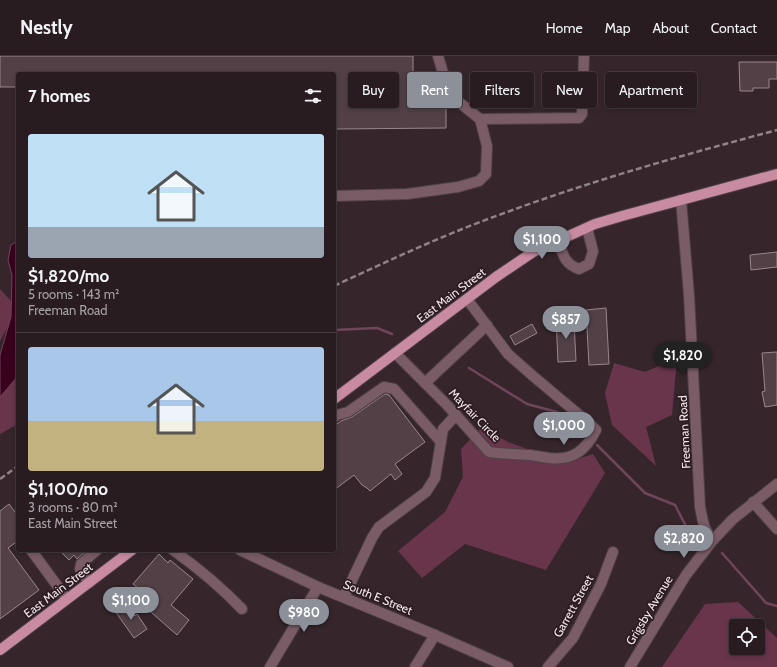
<!DOCTYPE html>
<html lang="en">
<head>
<meta charset="utf-8">
<style>
  body { margin:0; font-family:Cabin,sans-serif; background:#30252a; color:#f1f3f6; height:100vh; display:flex; flex-direction:column; font-size:15px; white-space:nowrap }
  * { box-sizing:border-box; margin:0 }
  p { font-size:13px; color:#a5a1a5 }
  .icon { flex:none; width:22px; height:22px; fill:none; stroke:currentColor; stroke-width:2; stroke-linecap:round; stroke-linejoin:round }
  .map { position:relative; flex:1; overflow:hidden }
  .sheet { position:absolute; left:16px; top:16px; width:320px; height:480px; display:flex; flex-direction:column; background:#281c21; border-radius:4px; box-shadow:0 2px 6px #0003,0 0 0 1px #443a3f }
  .sheet>* { flex:none }
  .hud { position:absolute; left:348px; top:16px; width:369px; height:36px; display:flex; gap:8px }
  .controls { position:absolute; left:729px; top:563px; display:grid; gap:8px }
  .controls a { display:grid; place-items:center; width:36px; height:36px; border-radius:4px; background:#281c21; box-shadow:0 2px 6px #0003,0 0 0 1px #443a3f; font-size:20px }
  .price { position:absolute; translate:-50% -34px; padding:0 9px; border-radius:14px; background:#8c9099; color:#fff; font-size:13px; line-height:26px; filter:drop-shadow(0 1px 2px #0008) }
  .price::after { content:''; position:absolute; left:50%; top:24px; width:12px; height:9px; margin-left:-6px; background:inherit; clip-path:polygon(0 0,100% 0,50% 100%) }
  .price.active { background:#222; color:#fff }
  ul { padding:0; list-style:none }
  li { display:grid; align-content:center; gap:8px; height:212px; padding:0 12px }
  li+li { border-top:1px solid #443a3f }
  li span { display:grid; place-items:center; height:124px; border-radius:4px; color:#555 }
  li>.icon { margin-inline-start:auto }
  span .icon { width:72px; height:72px; fill:#fffc; stroke-width:1 }
  li b { font-size:17px }
  h2 { display:flex; justify-content:space-between; align-items:center; height:48px; padding:0 12px; font-size:17px }
  .pill { padding:0 14px; border-radius:4px; background:#281c21; box-shadow:0 2px 6px #0003,0 0 0 1px #443a3f; font-size:14px; line-height:36px }
  .pill.active { background:#8c9099; color:#fff }
  header { display:flex; align-items:center; gap:24px; box-sizing:border-box; height:56px; padding:0 20px; background:#281c21; border-bottom:1px solid #443a3f }
  header strong { font-size:19px }
  nav { display:flex; gap:22px; margin-inline-start:auto; font-size:14px }
  .map>svg:first-child { display:block }
  .green { fill:#68354a; fill-rule:evenodd }
  .water { fill:#38001d; stroke:#70455a }
  .lines { fill:none; stroke-linecap:round; stroke-linejoin:round }
  .stream { stroke:#70455a; stroke-width:2.5 }
  .building { fill:#524046; stroke:#9a868d }
  .minor-casing { stroke:#504146; stroke-width:12 }
  .major-casing { stroke:#504146; stroke-width:12 }
  .minor { stroke:#7a5c67; stroke-width:10 }
  .major { stroke:#c88ba2; stroke-width:10 }
  .rail { stroke:#908387; stroke-width:2.5; stroke-dasharray:6 3; stroke-linecap:butt }
  .labels { text-anchor:middle; dominant-baseline:central; stroke-width:3.5; stroke-linejoin:round; paint-order:stroke }
  .street-label { font-size:12px; fill:#f1e6e9; stroke:#2c1c22 }
</style>
</head>
<body>
<header>
<strong>Nestly</strong>
<nav><a>Home</a><a>Map</a><a>About</a><a>Contact</a></nav>
</header>
<div class="map">
<svg width="777" height="611" viewBox="0 0 777 611">
  <rect width="100%" height="100%" fill="#36262c"/>
  <!-- green -->
  <g class="green">
    <polygon points="0,233 18,253 0,285"/>
    <polygon points="677,302 672,359 646,371 656,410 612,369 605,337 614,307 645,316"/>
    <polygon points="18,307 18,368 0,378 0,334"/>
    <polygon points="482,371 508,386 566,407 593,398 605,417 546,514 465,488 422,522 398,495 445,456 463,421 461,393"/>
    <path d="M738 546 777 582V611H662L705 548ZM736 570H758V592H736Z"/>
  </g>
  <!-- water -->
  <polygon class="water" points="18,185 18,320 0,341 0,299 11,261 12,219 8,204 11,189"/>
  <g class="lines">
    <!-- stream -->
    <g class="stream">
      <polyline points="334,274 377,272 392,278"/>
      <polyline points="469,312 527,348 557,356 585,375"/>
      <polyline points="597,389 645,437 675,449 690,478"/>
      <polyline points="722,497 766,547 777,550"/>
    </g>
  </g>
  <!-- building -->
  <g class="building">
    <polygon points="0,0 413,0 413,27 429,26 429,39 446,39 446,72 334,73 334,18 18,18 18,31 0,31"/>
    <polygon points="739,6 777,6 777,23 769,23 769,32 753,32 753,35 740,35"/>
    <polygon points="777,196 777,211 751,214 750,199"/>
    <polygon points="606,252 609,308 589,309 586,254"/>
    <polygon points="556,261 565,261 565,266 574,265 576,305 558,306"/>
    <polygon points="532,268 537,277 515,289 510,280"/>
    <polygon points="777,296 777,349 765,351 762,336 765,335 762,297"/>
    <polygon points="385,338 389,339 425,386 395,408 402,418 395,424 391,418 370,435 367,432 362,429 354,419 334,434 334,370 341,365 352,361"/>
    <polygon points="9,448 18,460 18,485 8,492 39,534 0,563 0,455"/>
    <polygon points="59,494 87,494 77,503 74,499 69,504"/>
    <polygon points="159,498 168,507 170,504 193,523 171,549 189,564 177,579 144,550 150,542 133,528"/>
    <polygon points="126,547 135,560 137,558 147,573 134,582 115,555"/>
  </g>
  <g class="lines">
    <defs>
      <g id="minor">
        <polyline points="480,63 579,62 582,58 584,0"/>
        <polyline points="334,140 407,138 458,131 479,125 486,118 487,90 480,63 455,43 446,27 438,0"/>
        <path d="M681 144 689 239 700 451C703 465 703 473 713 484"/>
        <path d="M558 184C563 198 564 208 579 213L589 208 593 195 587 172"/>
        <path d="M395 297 447 349 489 396C503 398 517 398 530 399 536 400 543 401 549 402 573 405 586 394 596 374L590 368 533 320 508 298 467 243"/>
        <polyline points="425,327 487,269"/>
        <polyline points="334,361 337,359 348,356 384,331 394,333 441,386"/>
        <polyline points="753,446 777,473"/>
        <polyline points="31,494 67,543"/>
        <path d="M173 494C198 512 221 531 242 553"/>
        <polyline points="240,494 318,531 435,579 508,611"/>
        <polyline points="89,527 80,513 81,508 97,494"/>
        <polyline points="344,541 372,482 379,471 426,436 435,422 443,373 456,359"/>
        <polyline points="270,611 318,531"/>
        <polyline points="415,611 435,579"/>
        <polyline points="548,611 573,582 601,528 613,496"/>
        <polyline points="630,611 686,519 713,484 733,463 777,428"/>
      </g>
      <g id="major">
        <polyline points="334,343 496,221 533,196 595,168 622,160 777,118"/>
        <polyline points="0,594 132,494"/>
      </g>
    </defs>
    <!-- minor casing -->
    <use href="#minor" class="minor-casing"/>
    <!-- major casing -->
    <use href="#major" class="major-casing"/>
    <!-- minor -->
    <use href="#minor" class="minor"/>
    <!-- major -->
    <use href="#major" class="major"/>
    <!-- rail -->
    <g class="rail">
      <path d="M334 230C392 203 450 176 510 155 597 123 687 98 777 74"/>
      <polyline points="0,423 18,410"/>
    </g>
  </g>
  <g class="labels">
    <!-- street labels -->
    <g class="street-label">
      <text transform="translate(451 239) rotate(-37)">East Main Street</text>
      <text transform="translate(475 359) rotate(46)">Mayfair Circle</text>
      <text transform="translate(684 376) rotate(-93)">Freeman Road</text>
      <text transform="translate(58 534) rotate(-37)">East Main Street</text>
      <text transform="translate(378 541) rotate(22)">South E Street</text>
      <text transform="translate(573 550) rotate(-61)">Garrett Street</text>
      <text transform="translate(649 554) rotate(-59)">Grigsby Avenue</text>
    </g>
  </g>
</svg>
<div class="controls">
<a><svg class="icon" aria-label="locate" viewBox="0 0 24 24"><circle cx="12" cy="12" r="6"/><path d="M12 2v4M12 18v4M2 12h4M18 12h4"/></svg></a>
</div>
<b class="price" style="left:542px;top:204px">$1,100</b>
<b class="price" style="left:566px;top:284px">$857</b>
<b class="price active" style="left:683px;top:320px">$1,820</b>
<b class="price" style="left:564px;top:390px">$1,000</b>
<b class="price" style="left:684px;top:503px">$2,820</b>
<b class="price" style="left:131px;top:565px">$1,100</b>
<b class="price" style="left:304px;top:577px">$980</b>
<div class="hud">
<a class="pill">Buy</a>
<a class="pill active">Rent</a>
<a class="pill">Filters</a>
<a class="pill">New</a>
<a class="pill">Apartment</a>
</div>
<section class="sheet">
<h2>7 homes<svg class="icon" aria-label="filters" viewBox="0 0 24 24"><path d="M4 7h16M4 17h16"/><circle cx="9" cy="7" r="2"/><circle cx="15" cy="17" r="2"/></svg></h2>
<ul>
<li><span style="background:linear-gradient(#bfe0f5 75%,#9aa5b1 0)"><svg class="icon" aria-label="home" viewBox="0 0 24 24"><path d="M3 11l9-7 9 7M6 9v11h12V9"/></svg></span><div><b>$1,820/mo</b><p>5 rooms · 143 m²</p><p>Freeman Road</p></div></li>
<li><span style="background:linear-gradient(#a9c7e8 60%,#c2b280 0)"><svg class="icon" aria-label="home" viewBox="0 0 24 24"><path d="M3 11l9-7 9 7M6 9v11h12V9"/></svg></span><div><b>$1,100/mo</b><p>3 rooms · 80 m²</p><p>East Main Street</p></div></li>
</ul>
</section>
</div>
</body>
</html>
